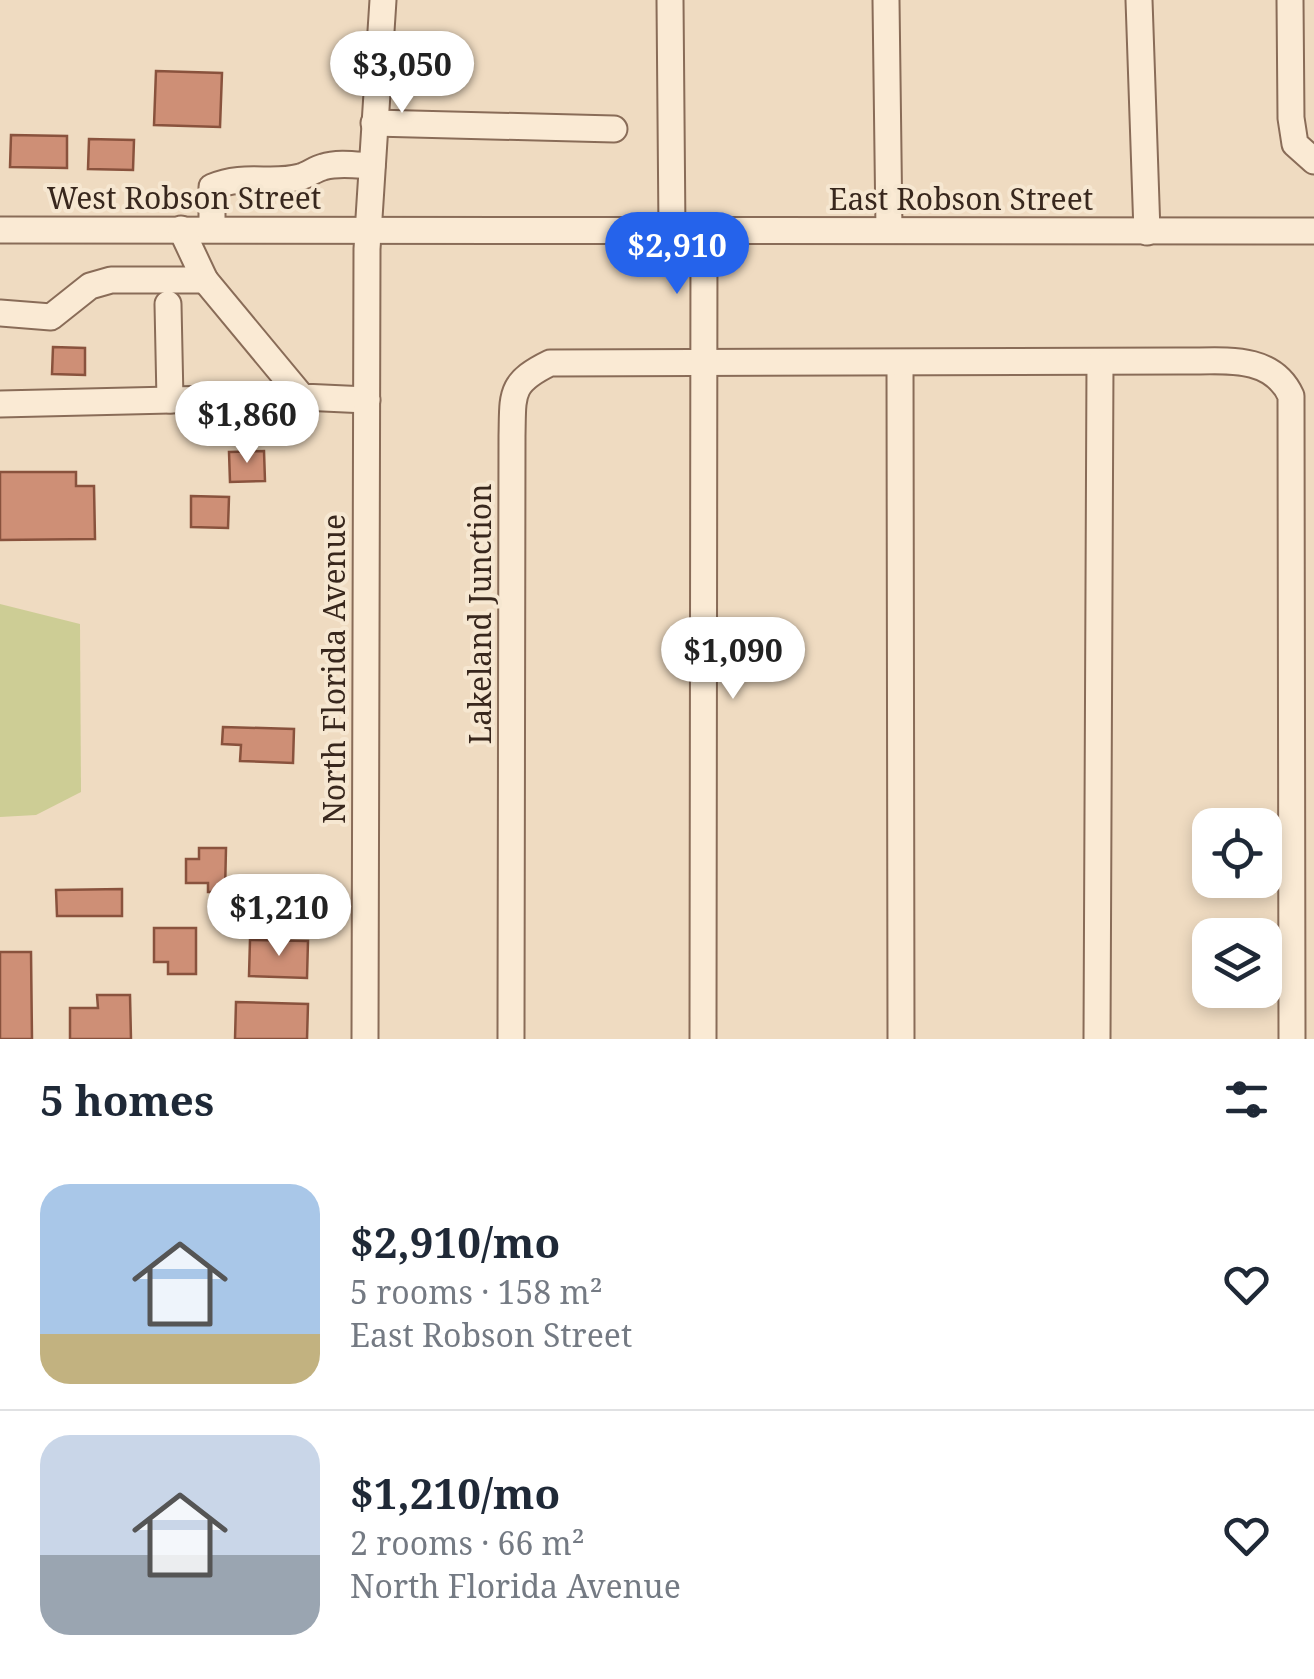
<!DOCTYPE html>
<html lang="en">
<head>
<meta charset="utf-8">
<style>
  body { margin:0; font-family:"Noto Serif",serif; background:#f6f6f7; color:#1f2937; height:100vh; display:flex; flex-direction:column; font-size:38px; white-space:nowrap }
  * { box-sizing:border-box; margin:0 }
  p { font-size:32px; color:#747a83 }
  .icon { flex:none; width:55px; height:55px; fill:none; stroke:currentColor; stroke-width:2; stroke-linecap:round; stroke-linejoin:round }
  .map { position:relative; height:1039px; overflow:hidden }
  .sheet { display:flex; flex-direction:column; background:#fff; flex:1 }
  .sheet>* { flex:none }
  .controls { position:absolute; left:1192px; top:808px; display:grid; gap:20px }
  .controls a { display:grid; place-items:center; width:90px; height:90px; border-radius:20px; background:#fff; box-shadow:0 5px 15px #0003; font-size:50px }
  .price { position:absolute; translate:-50% -85px; padding:0 22px; border-radius:35px; background:#fff; color:#222; font-size:32px; line-height:65px; filter:drop-shadow(0 2px 5px #0008) }
  .price::after { content:''; position:absolute; left:50%; top:60px; width:30px; height:22px; margin-left:-15px; background:inherit; clip-path:polygon(0 0,100% 0,50% 100%) }
  .price.on { background:#2563eb; color:#fff }
  ul { padding:0; list-style:none }
  li { display:flex; align-items:center; gap:30px; height:250px; padding:0 40px }
  li+li { border-top:2px solid #e0e1e3 }
  li span { display:grid; place-items:center; flex:none; width:280px; height:200px; border-radius:30px; color:#555 }
  li>.icon { margin-inline-start:auto }
  span .icon { width:120px; height:120px; fill:#fffc; stroke-width:1 }
  li b { font-size:42px }
  h2 { display:flex; justify-content:space-between; align-items:center; height:120px; padding:0 40px; font-size:42px }
  .map>svg:first-child { display:block }
  .green { fill:#cdcd95 }
  .building { fill:#ce8f76; stroke:#89523d; stroke-width:2.5 }
  .lines { fill:none; stroke-linecap:round; stroke-linejoin:round }
  .minor-casing { stroke:#896c58; stroke-width:29 }
  .minor { stroke:#faead4; stroke-width:25 }
  .labels { text-anchor:middle; dominant-baseline:central; stroke-width:8; stroke-linejoin:round; paint-order:stroke }
  .street-label { font-size:30px; fill:#38271d; stroke:#f6e7d1 }
</style>
</head>
<body>
<div class="map">
<svg width="1314" height="1039" viewBox="0 0 1314 1039">
  <rect width="100%" height="100%" fill="#efdbc1"/>
  <!-- green -->
  <polygon class="green" points="0,604 80,624 81,792 36,815 0,817"/>
  <!-- building -->
  <g class="building">
    <polygon points="156,71 222,73 220,127 154,125"/>
    <polygon points="11,135 67,136 67,168 10,167"/>
    <polygon points="89,139 134,140 133,170 88,169"/>
    <polygon points="53,347 85,348 85,375 52,374"/>
    <polygon points="264,451 265,481 230,482 229,452"/>
    <polygon points="0,472 76,472 76,486 94,486 95,539 0,540"/>
    <polygon points="191,496 229,497 228,528 191,527"/>
    <polygon points="223,727 294,729 293,763 240,761 241,745 222,744"/>
    <polygon points="199,848 226,848 225,892 208,892 208,883 186,883 186,859 199,859"/>
    <polygon points="122,889 122,916 57,916 56,890"/>
    <polygon points="154,928 196,928 196,974 168,974 168,962 154,962"/>
    <polygon points="250,940 308,941 307,978 249,976"/>
    <polygon points="0,952 31,952 32,1039 0,1039"/>
    <polygon points="97,995 130,995 131,1039 70,1039 70,1008 98,1008"/>
    <polygon points="236,1002 308,1004 307,1039 235,1039"/>
  </g>
  <g class="lines">
    <defs>
      <g id="minor">
        <polyline points="670,0 672,231"/>
        <polyline points="886,0 889,230"/>
        <polyline points="1139,0 1147,232"/>
        <polyline points="1290,0 1291,118 1295,144 1314,161"/>
        <polyline points="374,123 614,129"/>
        <path d="M212 229V187C245 173 271 185 300 177 308 175 315 169 323 167 338 162 356 165 372 166"/>
        <polyline points="0,230 1314,231"/>
        <polyline points="205,280 302,397 367,400"/>
        <polyline points="168,304 170,400"/>
        <polyline points="0,313 51,317 90,286 111,280 205,280 181,229"/>
        <polyline points="900,364 901,1039"/>
        <polyline points="0,404 302,397"/>
        <polyline points="365,1039 367,249 383,0"/>
        <path d="M511 1039 512 436C513 394 509 383 550 363L1178 361C1219 362 1271 352 1291 396L1292 1039"/>
        <polyline points="703,1039 704,231"/>
        <polyline points="1097,1039 1100,363"/>
      </g>
    </defs>
    <!-- minor casing -->
    <use href="#minor" class="minor-casing"/>
    <!-- minor -->
    <use href="#minor" class="minor"/>
  </g>
  <g class="labels">
    <!-- street labels -->
    <g class="street-label">
      <text x="184" y="197">West Robson Street</text>
      <text x="961" y="198">East Robson Street</text>
      <text transform="translate(479 614) rotate(-90)">Lakeland Junction</text>
      <text transform="translate(333 669) rotate(-90)">North Florida Avenue</text>
    </g>
  </g>
</svg>
<div class="controls">
<a><svg class="icon" aria-label="locate" viewBox="0 0 24 24"><circle cx="12" cy="12" r="6"/><path d="M12 2v4M12 18v4M2 12h4M18 12h4"/></svg></a>
<a><svg class="icon" aria-label="layers" viewBox="0 0 24 24"><path d="M12 4l9 5-9 5-9-5zM3 14l9 5 9-5"/></svg></a>
</div>
<b class="price" style="left:402px;top:116px">$3,050</b>
<b class="price on" style="left:677px;top:297px">$2,910</b>
<b class="price" style="left:247px;top:466px">$1,860</b>
<b class="price" style="left:733px;top:702px">$1,090</b>
<b class="price" style="left:279px;top:959px">$1,210</b>
</div>
<section class="sheet">
<h2>5 homes<svg class="icon" aria-label="filters" viewBox="0 0 24 24"><path d="M4 7h16M4 17h16"/><circle cx="9" cy="7" r="2"/><circle cx="15" cy="17" r="2"/></svg></h2>
<ul>
<li><span style="background:linear-gradient(#a9c7e8 75%,#c2b280 0)"><svg class="icon" aria-label="home" viewBox="0 0 24 24"><path d="M3 11l9-7 9 7M6 9v11h12V9"/></svg></span><div><b>$2,910/mo</b><p>5 rooms · 158 m²</p><p>East Robson Street</p></div><svg class="icon" aria-label="heart" viewBox="0 0 24 24"><path d="M12 20l-8-8c-3-5 5-10 8-4 3-6 11-1 8 4z"/></svg></li>
<li><span style="background:linear-gradient(#c9d6e8 60%,#9aa5b1 0)"><svg class="icon" aria-label="home" viewBox="0 0 24 24"><path d="M3 11l9-7 9 7M6 9v11h12V9"/></svg></span><div><b>$1,210/mo</b><p>2 rooms · 66 m²</p><p>North Florida Avenue</p></div><svg class="icon" aria-label="heart" viewBox="0 0 24 24"><path d="M12 20l-8-8c-3-5 5-10 8-4 3-6 11-1 8 4z"/></svg></li>
</ul>
</section>
</body>
</html>
